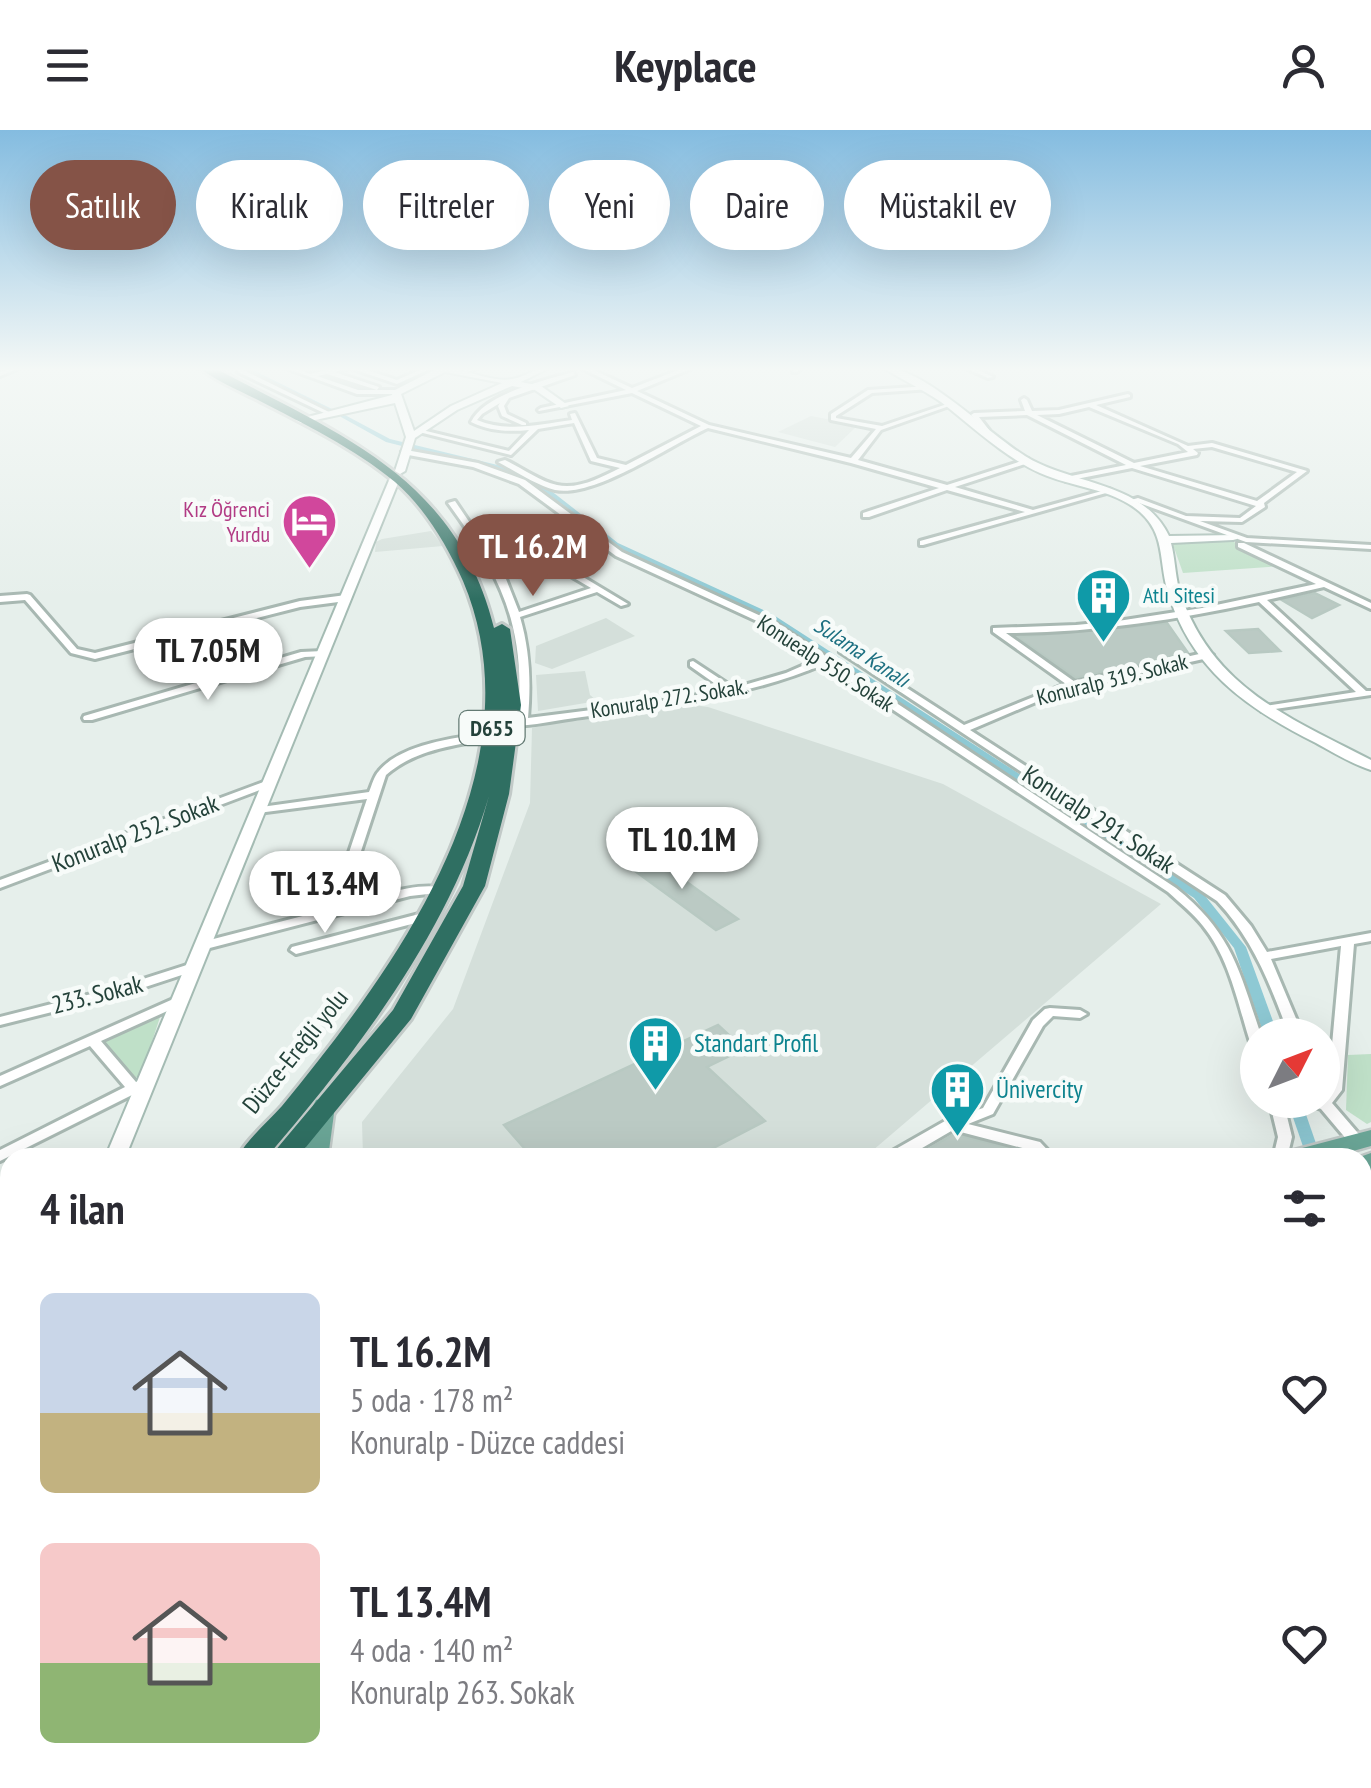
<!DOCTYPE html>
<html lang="tr">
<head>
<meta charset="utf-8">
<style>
  body { margin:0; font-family:"PT Sans Narrow",sans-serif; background:#f2f2f3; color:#2b2b33; height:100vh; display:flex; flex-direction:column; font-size:38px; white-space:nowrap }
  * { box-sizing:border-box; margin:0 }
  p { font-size:32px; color:#7c7c81 }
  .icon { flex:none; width:55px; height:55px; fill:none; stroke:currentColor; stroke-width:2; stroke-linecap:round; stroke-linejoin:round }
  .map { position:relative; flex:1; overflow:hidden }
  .drawer { position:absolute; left:0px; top:1018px; width:1372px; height:642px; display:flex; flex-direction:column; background:#fff; border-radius:30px 30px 0 0; box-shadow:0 10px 40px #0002 }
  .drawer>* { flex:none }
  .hud { position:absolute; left:30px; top:30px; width:1312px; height:90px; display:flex; gap:20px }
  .needle { width:65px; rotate:48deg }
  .fabs { position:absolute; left:1240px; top:888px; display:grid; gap:20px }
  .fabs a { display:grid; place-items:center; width:100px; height:100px; border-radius:50%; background:#fff; box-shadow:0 10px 40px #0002; font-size:50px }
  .price { position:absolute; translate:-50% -85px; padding:0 22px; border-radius:35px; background:#fff; color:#222; font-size:32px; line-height:65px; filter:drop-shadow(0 2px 5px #0008) }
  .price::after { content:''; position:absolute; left:50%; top:60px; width:30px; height:22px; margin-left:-15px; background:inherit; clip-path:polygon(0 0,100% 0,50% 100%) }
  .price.active { background:#855347; color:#fff }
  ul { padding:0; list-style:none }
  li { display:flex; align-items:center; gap:30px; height:250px; padding:0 40px }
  li span { display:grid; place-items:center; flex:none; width:280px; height:200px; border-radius:15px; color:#555 }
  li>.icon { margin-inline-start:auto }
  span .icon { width:120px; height:120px; fill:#fffc; stroke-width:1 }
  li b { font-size:42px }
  h2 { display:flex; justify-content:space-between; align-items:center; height:120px; padding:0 40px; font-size:42px }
  .tag { padding:0 35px; border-radius:45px; background:#fff; box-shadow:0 10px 40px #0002; font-size:35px; line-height:90px }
  .tag.active { background:#855347; color:#fff }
  header { display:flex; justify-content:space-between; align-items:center; height:130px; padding:0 40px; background:#fff; font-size:45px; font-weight:700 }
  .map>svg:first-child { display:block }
  .built { fill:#d4dfda }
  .green { fill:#bfe0c8 }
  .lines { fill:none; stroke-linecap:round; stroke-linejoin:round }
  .canal { fill:#8ec9d4; fill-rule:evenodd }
  .building { fill:#bbcac4; stroke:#b8c9c2; stroke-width:2.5 }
  .street-casing { stroke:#a8b8b2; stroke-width:6 }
  .secondary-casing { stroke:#a4bbb3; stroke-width:4 }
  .primary-casing { stroke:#c2cac8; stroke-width:5 }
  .highway-casing { stroke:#c2cac8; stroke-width:6 }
  .street { fill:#fff; fill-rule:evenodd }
  .secondary { fill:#fff; fill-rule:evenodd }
  .primary { fill:#6aa596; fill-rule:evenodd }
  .highway { fill:#2f6f62; fill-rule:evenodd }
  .labels { text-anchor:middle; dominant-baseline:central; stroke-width:9; stroke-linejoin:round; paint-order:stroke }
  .far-hotel-label { font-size:22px; fill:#b23c85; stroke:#f7fbf9; text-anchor:end }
  .far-culture-label { font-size:22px; fill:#0d838f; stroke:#f7fbf9; text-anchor:start }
  .far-water-label { font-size:22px; font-style:italic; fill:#1c6f80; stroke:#f7fbf9 }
  .far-street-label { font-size:22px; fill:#24423a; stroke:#f7fbf9 }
  .shield { fill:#f7fbf9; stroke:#637a73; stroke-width:2.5 }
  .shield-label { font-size:22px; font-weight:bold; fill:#24423a }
  .street-label { font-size:25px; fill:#24423a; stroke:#f7fbf9 }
  .culture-label { font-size:25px; fill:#0d838f; stroke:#f7fbf9; text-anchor:start }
</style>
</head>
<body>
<header><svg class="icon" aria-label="menu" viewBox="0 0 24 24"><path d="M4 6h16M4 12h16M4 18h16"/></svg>Keyplace<svg class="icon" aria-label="person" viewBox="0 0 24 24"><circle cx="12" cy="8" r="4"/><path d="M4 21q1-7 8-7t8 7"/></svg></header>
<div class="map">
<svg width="1371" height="1658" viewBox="0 0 1371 1658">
  <rect width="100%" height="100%" fill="#e6efeb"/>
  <!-- built -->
  <g class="built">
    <polygon points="811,286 858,295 835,317 778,302"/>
    <polygon points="431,401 443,416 375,422 376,412 382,409"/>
    <polygon points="606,488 635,506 552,539 535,533 536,516"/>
    <polygon points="585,541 590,565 597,571 538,581 536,545"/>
    <polygon points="654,570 708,577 943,654 1161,774 865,1027 363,1027 362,992 453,879 530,673 532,598"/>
  </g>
  <!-- green -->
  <g class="green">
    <polygon points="1228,409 1281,436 1183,443 1172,412"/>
    <polygon points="162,881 141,945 133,949 100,910"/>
    <polygon points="1371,924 1371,992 1367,994 1346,980 1348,925"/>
    <polygon points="740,1650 925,1650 936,1658 748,1658"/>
  </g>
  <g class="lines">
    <!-- canal -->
    <g class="canal">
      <polygon points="250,237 256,237 259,243 332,279 327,280 255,245"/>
      <polygon points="343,284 390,309 527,342 618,413 772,484 1202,762 1246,817 1278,905 1264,905 1234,818 1194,768 766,488 612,417 521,346 386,312 341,287 341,285"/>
      <polygon points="1287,970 1301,970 1321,1028 1307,1028"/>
      <polygon points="1362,1158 1368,1160 1371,1167 1371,1195 1365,1193 1362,1187"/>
      <polygon points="1371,1267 1371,1285 1362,1290 1362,1271"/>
      <rect x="11" y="1650" width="22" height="8"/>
    </g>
  </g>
  <!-- building -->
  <g class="building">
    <polygon points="1315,463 1339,475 1312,488 1282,470"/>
    <polygon points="1167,493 1188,523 1076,548 1017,507"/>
    <polygon points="1258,499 1280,521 1249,523 1226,501"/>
    <polygon points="634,726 652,727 738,789 716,800 628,736"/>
    <polygon points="718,895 744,919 707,937 765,991 694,1028 533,1028 504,995"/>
    <polygon points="954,1004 1028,1023 1032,1028 913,1028"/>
  </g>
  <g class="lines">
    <defs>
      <g id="street">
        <polygon points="13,237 22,237 0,246 0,242"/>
        <polygon points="238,237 244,237 243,240 329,282 324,283 238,242"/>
        <polygon points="283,237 292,237 310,244 340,237 358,237 397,250 422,239 420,237 430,239 397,254 350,238 334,242 379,257 377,260 327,244 317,246 358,260 397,260 400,262 397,264 357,264"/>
        <polygon points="471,237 481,237 462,244 459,242"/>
        <path d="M579 237H587L632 258 686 237H695L637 261 709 295 851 328 876 299 831 290V284L868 260 929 256 931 259 872 263 836 286V288L882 296 947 274 952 275 881 300 858 330 947 355 1028 329V333L955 357 1033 380 1109 359 1113 361 923 415H920V411L1025 382 947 360 869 387H863V383L939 358 851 333 708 298C670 315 595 368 555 360 536 355 515 341 498 332L505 330C522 338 539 351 557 355 578 360 602 347 620 338L591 331 574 293 538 299 511 325 419 302 422 300 509 321 529 300C508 302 490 301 471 292 484 264 543 251 573 242L575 245 509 268 504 276 507 284 526 293V295H522L502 286 498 276 500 273 482 284 477 290C508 303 541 294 572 290L570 284 575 283 597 328 626 335 701 296 632 263 539 281 538 280 541 278 626 260Z"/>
        <polygon points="796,237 803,237 797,242 793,242"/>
        <polygon points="963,237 972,237 993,247 988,248"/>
        <path d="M1128 264 1130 265V267L1096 275 1188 316 1212 313 1307 341 1264 373 1265 377 1242 392 1200 391 1247 408 1371 415V419L1246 412 1131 370 1138 368 1186 386 1240 388 1256 376 1132 338 1066 351V347L1126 335 1027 285 979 287 989 300 986 302 971 285 974 283 1025 281 1021 270 1024 268 1027 270 1032 281 1059 280ZM1089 277 1178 314 1188 322 1134 333 1037 285 1059 284ZM1212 317 1297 342 1257 371 1140 336 1197 325 1198 323 1193 319Z"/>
        <path d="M406 320 478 333 525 350 622 422 774 492 1176 758C1232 803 1239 840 1261 905H1258V919L1251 915C1238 875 1230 829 1203 796 1193 783 1180 773 1168 762L824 534C747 567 665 576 582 587 557 590 530 597 505 596V592L518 590C526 497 502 447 448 373L455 371 493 427 580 399 519 354 473 337 403 324 402 322ZM584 402 616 426 768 496 818 529 786 543 734 558 693 531 690 532V536L724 560 671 570 528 588C531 553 530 521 520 487L597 462 621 476 628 474 535 418ZM528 421 591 458 519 482 506 449 496 431Z"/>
        <path d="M1238 413H1244L1371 473V479L1324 457 1267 470 1366 561H1371V565L1262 581V577L1265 576 1356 562 1259 472C1176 490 1091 503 1006 503L1075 552 1208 522 1213 525 1208 528 1064 560 970 600 1225 765 1251 796 1267 822 1371 803V811L1354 814 1342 960 1332 973 1363 1009 1365 1013 1363 1017H1353L1321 979 1318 978 1314 970H1322V966L1328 959 1341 816 1271 829 1303 905H1289C1271 856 1253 809 1217 771L840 522 845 519 848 520 964 595 1066 554 993 502V498L1076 495 1118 491 1202 478 1316 454 1238 417Z"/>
        <polygon points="27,464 30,465 77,519 95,523 300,471 346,465 350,468 346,471 300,477 95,529 71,523 25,470 0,472 0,466"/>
        <polygon points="323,521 326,522 326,526 305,527 92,590 84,590 83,588 84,586 301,522"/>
        <path d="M491 602 496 605 495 607C456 616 417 618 386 645L343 776C369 769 424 748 448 760L446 762 410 766 202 820 198 819 196 816 198 813 330 779 367 669 258 683 254 682 253 680 254 678 369 662C372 655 374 646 379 641 402 613 457 608 491 602Z"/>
        <polygon points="269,650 274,653 273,655 0,758 0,750"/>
        <polygon points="427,782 433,786 431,789 296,824 290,820 292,817"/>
        <polygon points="193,833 197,834 199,837 197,840 124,864 0,895 0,887 115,858"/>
        <polygon points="180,866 185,867 186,870 185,873 101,911 136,952 145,948 150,950 152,953 150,956 0,1031 0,1020 125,957 90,916 0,956 0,946"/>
        <polygon points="1050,878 1080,880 1087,884 1080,888 1053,886 1043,896 993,984 968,994 1040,1012 1055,1028 1038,1028 1030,1020 953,1000 905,1028 885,1028 887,1024 945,991 983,978 1033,890 1045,879"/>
        <polygon points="1269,970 1283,970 1292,1007 1287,1028 1273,1028 1278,1007"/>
        <polygon points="10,1108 10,1121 0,1125 0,1112"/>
        <polygon points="653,1650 680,1650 684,1658 657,1658"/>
        <polygon points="1232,1650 1257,1650 1261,1658 1236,1658"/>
      </g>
      <g id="secondary">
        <path d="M440 237C460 237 492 253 512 249 526 247 536 237 551 237L521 252 541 256 569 276 561 278 535 260 512 256 457 280 415 308 405 341 400 344 395 341 406 307 395 273 301 293 296 290 392 265 393 261ZM445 242 502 253 451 276 414 301 401 264Z"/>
        <path d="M882 237C924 237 987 303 1025 326 1071 355 1143 351 1169 406L1237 405V409L1233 410 1171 413C1175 428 1175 444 1179 459 1210 557 1288 587 1371 630V640C1352 634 1334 623 1316 613 1246 578 1190 539 1167 459 1159 430 1165 404 1140 382 1112 358 1073 358 1040 343 1003 326 973 297 941 272 922 259 901 249 882 237Z"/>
        <polygon points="395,345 400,348 125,1028 105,1028 390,348"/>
        <polygon points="10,1327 10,1355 0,1359 0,1331"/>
      </g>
      <g id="primary">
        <polygon points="324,968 332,970 335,976 328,1028 304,1028 313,976 316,970"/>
        <polygon points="1371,1000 1371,1016 1328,1028 1284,1028 1287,1022"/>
        <polygon points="1371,1023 1371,1041 1362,1043 1362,1028 1357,1028"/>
      </g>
      <g id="highway">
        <path d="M198 237H213C337 304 456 345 494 498L502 494 510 499 521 575 509 664 485 756 411 889 297 1028H269L393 880 463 756 489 666C449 802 357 922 266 1028H237C248 1008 267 993 282 976 309 943 336 909 361 874 447 754 525 598 463 451 447 415 425 378 395 352 354 318 304 294 258 270 238 260 216 251 198 237Z"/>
        <polygon points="10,1256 10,1288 0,1291 0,1259"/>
        <polygon points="10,1288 10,1320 0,1324 0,1292"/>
      </g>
    </defs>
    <!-- street casing -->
    <use href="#street" class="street-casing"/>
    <!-- secondary casing -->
    <use href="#secondary" class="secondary-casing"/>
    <!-- primary casing -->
    <use href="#primary" class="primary-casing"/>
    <!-- highway casing -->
    <use href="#highway" class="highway-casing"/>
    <!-- street -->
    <use href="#street" class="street"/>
    <!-- secondary -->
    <use href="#secondary" class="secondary"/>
    <!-- primary -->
    <use href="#primary" class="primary"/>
    <!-- highway -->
    <use href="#highway" class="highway"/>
  </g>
  <!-- sky -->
  <linearGradient id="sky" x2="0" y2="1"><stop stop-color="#84bce0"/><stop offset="0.51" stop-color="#f4f8f6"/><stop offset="1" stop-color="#f4f8f6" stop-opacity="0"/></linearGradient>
  <rect width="1371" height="469" fill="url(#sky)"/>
  <!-- icons -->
  <defs>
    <symbol id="hotel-pin" viewBox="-11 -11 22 30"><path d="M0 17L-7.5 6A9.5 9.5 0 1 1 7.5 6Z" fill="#d1479c" stroke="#f7fbf9"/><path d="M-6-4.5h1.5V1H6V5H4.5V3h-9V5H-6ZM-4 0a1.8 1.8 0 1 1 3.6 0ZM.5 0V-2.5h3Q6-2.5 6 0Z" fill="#fff"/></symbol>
    <symbol id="building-pin" viewBox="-11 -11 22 30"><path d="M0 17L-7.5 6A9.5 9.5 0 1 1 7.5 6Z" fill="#0f9aa8" stroke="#f7fbf9"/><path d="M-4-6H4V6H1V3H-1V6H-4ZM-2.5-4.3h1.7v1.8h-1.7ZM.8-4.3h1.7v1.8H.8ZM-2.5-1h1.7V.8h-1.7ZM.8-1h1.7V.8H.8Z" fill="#fff"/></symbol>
  </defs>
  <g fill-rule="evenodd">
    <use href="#hotel-pin" x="278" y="360" width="63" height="86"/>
    <use href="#building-pin" x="1072" y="434" width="63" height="86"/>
    <use href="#building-pin" x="624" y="882" width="63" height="86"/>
    <use href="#building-pin" x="926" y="928" width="63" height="86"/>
  </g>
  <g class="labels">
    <!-- far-hotel labels -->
    <g class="far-hotel-label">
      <text x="270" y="379">Kız Öğrenci<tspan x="270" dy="25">Yurdu</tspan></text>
    </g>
    <!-- far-culture labels -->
    <g class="far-culture-label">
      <text x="1143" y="465">Atlı Sitesi</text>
    </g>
    <!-- far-water labels -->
    <g class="far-water-label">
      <text transform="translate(862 522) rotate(33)">Sulama Kanalı</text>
    </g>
    <!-- far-street labels -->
    <g class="far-street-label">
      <text transform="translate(826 533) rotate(33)">Konuealp 550. Sokak</text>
      <text transform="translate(1112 549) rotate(-14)">Konuralp 319. Sokak</text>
      <text transform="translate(669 568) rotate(-9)">Konuralp 272. Sokak.</text>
    </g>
    <!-- shield labels -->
    <rect class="shield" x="459.5" y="581" width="65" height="34" rx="8"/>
    <g class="shield-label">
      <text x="492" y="598">D655</text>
    </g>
    <!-- street labels -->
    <g class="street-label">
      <text transform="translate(1099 689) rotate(33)">Konuralp 291. Sokak</text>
      <text transform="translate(135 703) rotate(-21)">Konuralp 252. Sokak</text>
      <text transform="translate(97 864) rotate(-14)">233. Sokak</text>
      <text transform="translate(295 921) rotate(-51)">Düzce-Ereğli yolu</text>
    </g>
    <!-- culture labels -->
    <g class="culture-label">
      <text x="694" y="913">Standart Profil</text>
      <text x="996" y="959">Ünivercity</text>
    </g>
  </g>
</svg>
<div class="fabs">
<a><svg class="needle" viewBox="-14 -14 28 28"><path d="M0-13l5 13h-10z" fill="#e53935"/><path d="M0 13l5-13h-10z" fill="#7c7c81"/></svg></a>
</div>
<b class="price active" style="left:533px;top:469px">TL 16.2M</b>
<b class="price" style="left:208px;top:573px">TL 7.05M</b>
<b class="price" style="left:682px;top:762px">TL 10.1M</b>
<b class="price" style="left:325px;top:806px">TL 13.4M</b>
<div class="hud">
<a class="tag active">Satılık</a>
<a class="tag">Kiralık</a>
<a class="tag">Filtreler</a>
<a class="tag">Yeni</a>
<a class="tag">Daire</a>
<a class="tag">Müstakil ev</a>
</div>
<section class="drawer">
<h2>4 ilan<svg class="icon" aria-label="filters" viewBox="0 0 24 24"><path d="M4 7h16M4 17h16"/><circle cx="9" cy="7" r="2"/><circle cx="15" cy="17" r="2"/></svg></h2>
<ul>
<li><span style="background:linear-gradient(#c9d6e8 60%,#c2b280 0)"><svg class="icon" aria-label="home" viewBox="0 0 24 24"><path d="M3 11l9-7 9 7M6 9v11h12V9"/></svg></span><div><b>TL 16.2M</b><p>5 oda · 178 m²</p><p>Konuralp - Düzce caddesi</p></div><svg class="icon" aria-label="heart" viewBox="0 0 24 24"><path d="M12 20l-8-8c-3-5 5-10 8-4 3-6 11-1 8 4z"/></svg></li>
<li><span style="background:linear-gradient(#f6c9c9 60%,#8fb573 0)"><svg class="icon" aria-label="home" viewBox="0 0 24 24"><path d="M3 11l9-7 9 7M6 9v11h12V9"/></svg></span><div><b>TL 13.4M</b><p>4 oda · 140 m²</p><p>Konuralp 263. Sokak</p></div><svg class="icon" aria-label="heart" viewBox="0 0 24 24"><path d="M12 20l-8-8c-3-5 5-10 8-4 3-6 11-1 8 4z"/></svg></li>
</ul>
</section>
</div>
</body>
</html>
